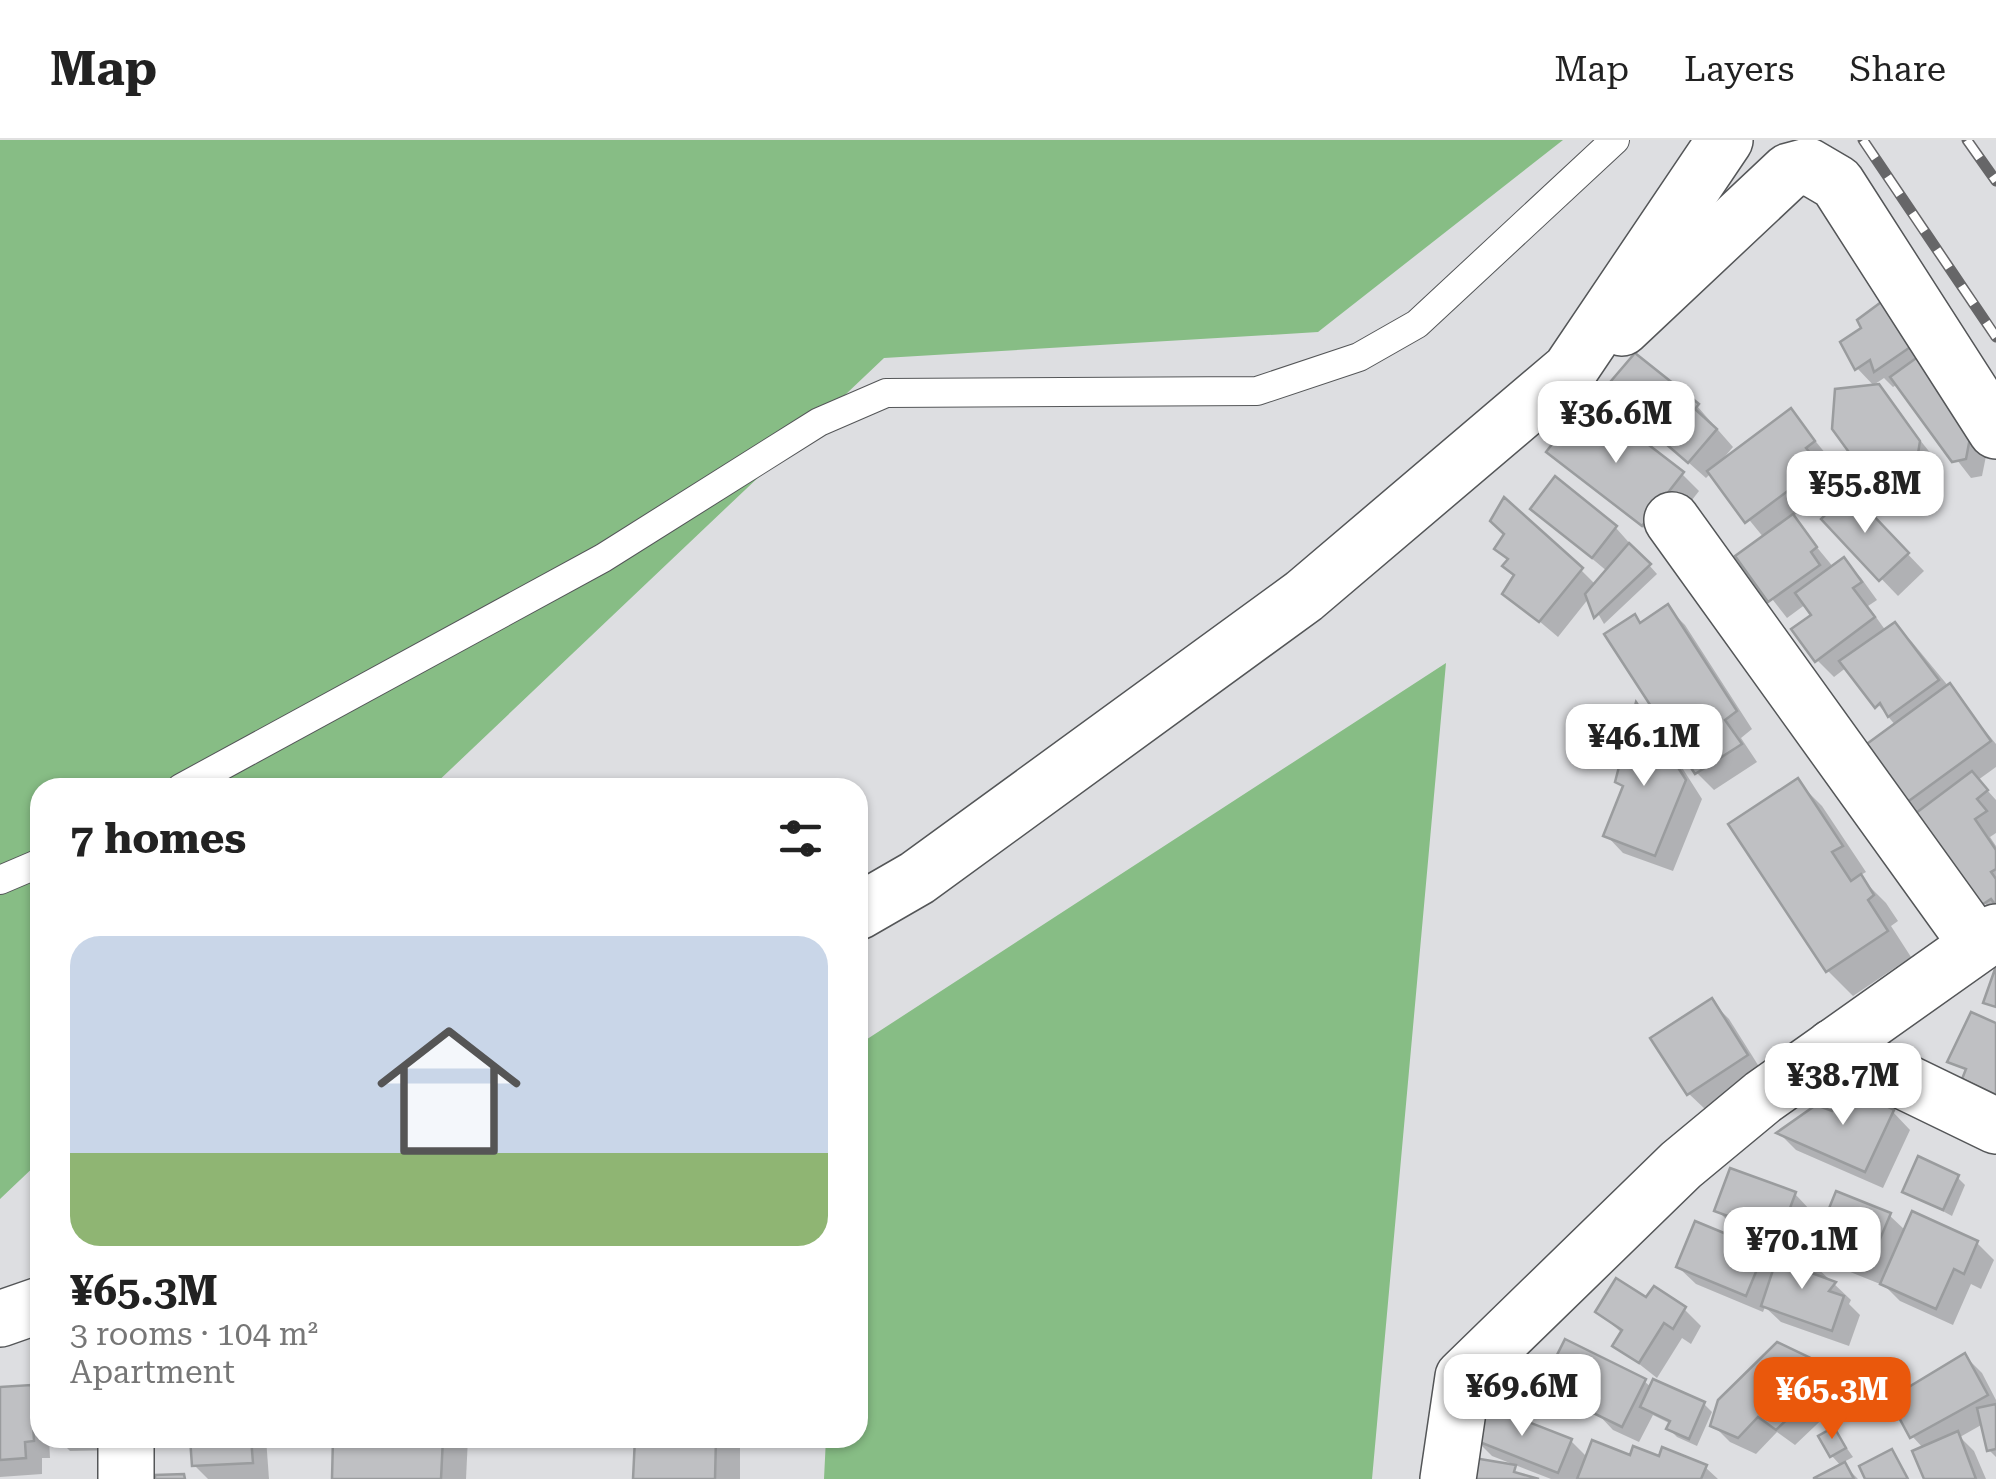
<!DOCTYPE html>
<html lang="en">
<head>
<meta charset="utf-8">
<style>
  body { margin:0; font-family:"Roboto Serif",serif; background:#f2f2f2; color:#222; height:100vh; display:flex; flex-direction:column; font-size:38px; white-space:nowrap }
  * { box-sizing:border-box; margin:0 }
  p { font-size:32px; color:#767676 }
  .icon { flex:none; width:55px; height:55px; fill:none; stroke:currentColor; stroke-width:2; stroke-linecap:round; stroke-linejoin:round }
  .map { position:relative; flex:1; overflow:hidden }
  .drawer { position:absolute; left:30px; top:638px; width:838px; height:670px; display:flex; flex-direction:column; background:#fff; border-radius:30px; box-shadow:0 2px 8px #0004 }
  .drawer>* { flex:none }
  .price { position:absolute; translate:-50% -85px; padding:0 22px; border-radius:20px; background:#fff; color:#222; font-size:32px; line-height:65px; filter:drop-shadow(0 2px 5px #0008) }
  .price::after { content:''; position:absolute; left:50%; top:60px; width:30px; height:22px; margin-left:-15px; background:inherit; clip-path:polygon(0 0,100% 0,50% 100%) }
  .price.current { background:#ea580c; color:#fff }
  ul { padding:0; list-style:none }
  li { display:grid; align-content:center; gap:20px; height:530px; padding:0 40px }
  li span { display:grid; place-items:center; height:310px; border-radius:30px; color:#555 }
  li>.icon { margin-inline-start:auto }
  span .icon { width:180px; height:180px; fill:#fffc; stroke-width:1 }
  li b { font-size:42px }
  h2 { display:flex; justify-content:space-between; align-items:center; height:120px; padding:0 40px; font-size:42px }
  header { display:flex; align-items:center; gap:60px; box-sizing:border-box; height:140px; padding:0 50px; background:#fff; border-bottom:2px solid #e0e0e0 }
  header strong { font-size:48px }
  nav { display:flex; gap:55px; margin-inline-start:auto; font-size:35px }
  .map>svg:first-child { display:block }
  .green { fill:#87bd85 }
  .shadow { fill:#0003 }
  .building { fill:#bfc0c3; stroke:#9a9c9e; stroke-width:2.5 }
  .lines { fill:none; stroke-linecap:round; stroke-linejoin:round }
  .service-casing { stroke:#545658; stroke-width:30 }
  .minor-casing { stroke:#545658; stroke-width:58 }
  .service { stroke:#fff; stroke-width:28 }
  .minor { stroke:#fff; stroke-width:55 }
  .rail-casing { stroke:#666668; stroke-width:11 }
  .rail { stroke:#fff; stroke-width:8; stroke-dasharray:22; stroke-linecap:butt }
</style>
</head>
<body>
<header>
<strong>Map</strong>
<nav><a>Map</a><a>Layers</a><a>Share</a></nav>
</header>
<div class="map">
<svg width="1996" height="1339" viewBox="0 0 1996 1339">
  <rect width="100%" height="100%" fill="#dddee1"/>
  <!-- green -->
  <g class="green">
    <polygon points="0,0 1563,0 1318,192 884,218 432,647 40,648 40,1021 0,1059"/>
    <polygon points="1446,523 1372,1339 824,1339 826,1298 858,1298 858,905"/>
  </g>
  <!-- shadow -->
  <g class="shadow">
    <polygon points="1892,158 1989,301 1982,336 1971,338 1898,244 1893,247 1884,238 1875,244 1936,320 1931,355 1887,353 1869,335 1875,247 1857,228 1864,189"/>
    <polygon points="1697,266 1733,307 1721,321 1791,271 1830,319 1821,326 1836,344 1792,377 1834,428 1844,421 1861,438 1877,460 1868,466 1886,491 1895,485 1912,502 1996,604 1996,627 1978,640 1996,660 1996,693 1990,697 1996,706 1996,778 1908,662 1896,586 1847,527 1834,537 1817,520 1814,475 1806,464 1787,478 1739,417 1764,398 1711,333 1706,338 1663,300 1659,306 1619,272"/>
    <polygon points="1604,294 1682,334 1699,351 1660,401 1550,311"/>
    <polygon points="1850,354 1924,431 1898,456 1824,379"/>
    <polygon points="1533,369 1616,388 1657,434 1604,484 1589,458 1558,497 1506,453 1581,430 1596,445 1608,432"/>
    <polygon points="1668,468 1685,485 1752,589 1741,598 1757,622 1714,650 1697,633 1641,485"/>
    <polygon points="1637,567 1653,582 1702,659 1673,731 1623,713 1606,695 1625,648"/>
    <polygon points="1797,641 1822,666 1866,732 1859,736 1886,763 1898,781 1891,786 1911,817 1853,856 1828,831"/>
    <polygon points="1712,862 1729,879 1763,933 1706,970 1688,953"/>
    <polygon points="1843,947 1893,972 1910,990 1883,1048 1796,1010 1780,994 1834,974"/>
    <polygon points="1957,1037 1965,1045 1952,1076 1905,1051"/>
    <polygon points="1795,1054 1812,1072 1797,1110 1734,1087 1717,1070"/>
    <polygon points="1889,1075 1906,1091 1977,1103 1994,1120 1981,1149 1971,1144 1953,1185 1900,1161 1885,1146 1833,1125 1816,1108"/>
    <polygon points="1764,1112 1777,1125 1812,1123 1851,1160 1849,1164 1860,1175 1849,1206 1781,1182 1765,1167 1763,1172 1696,1144 1678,1127"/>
    <polygon points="1647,1161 1684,1169 1701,1186 1691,1204 1682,1198 1657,1238 1615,1205 1623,1194 1598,1172"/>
    <polygon points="1778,1205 1836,1234 1853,1250 1795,1305 1777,1292 1756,1314 1730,1302 1713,1285"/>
    <polygon points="1559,1216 1644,1241 1652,1248 1704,1264 1712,1272 1697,1306 1677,1297 1669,1289 1671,1284 1653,1275 1639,1302 1613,1290 1596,1272 1599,1267 1571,1244 1576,1233"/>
    <polygon points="1965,1216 1982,1233 1996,1260 1996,1317 1989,1310 1983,1284 1960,1297 1974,1311 1986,1339 1927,1339 1924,1309 1912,1296"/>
    <polygon points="30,1248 40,1258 40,1298 49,1298 50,1318 42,1318 42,1334 0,1337 0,1249"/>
    <polygon points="1834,1290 1853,1317 1842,1323 1858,1339 1818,1339 1842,1327 1832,1316"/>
    <polygon points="57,1298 117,1298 117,1310 70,1311"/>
    <polygon points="192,1298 266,1298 269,1339 208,1339 194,1325"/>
    <polygon points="335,1298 468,1298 466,1339 334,1339"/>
    <polygon points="637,1298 740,1298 740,1339 636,1339"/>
    <polygon points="1475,1299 1571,1301 1588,1318 1660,1320 1705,1327 1718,1339 1551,1339 1492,1316"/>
  </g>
  <!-- building -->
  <g class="building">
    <polygon points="1892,154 1922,199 1874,232 1870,220 1855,230 1840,202 1861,188 1857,180"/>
    <polygon points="1926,211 1973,282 1966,319 1952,322 1890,237"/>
    <polygon points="1635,213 1699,264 1695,269 1717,289 1688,323 1644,285 1640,290 1599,255"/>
    <polygon points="1879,244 1920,301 1914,339 1867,337 1832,289 1835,249"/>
    <polygon points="1791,268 1815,301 1806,308 1821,326 1745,383 1707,331"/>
    <polygon points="1577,272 1603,291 1608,283 1624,294 1628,289 1684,332 1642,386 1546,312"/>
    <polygon points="1555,336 1617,386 1592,418 1530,369"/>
    <polygon points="1850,351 1909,413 1879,441 1821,379"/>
    <polygon points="1504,357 1583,428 1539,482 1502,454 1514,435 1502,426 1508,419 1494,409 1504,394 1490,381"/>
    <polygon points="1793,374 1817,407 1811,412 1820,425 1768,462 1735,416"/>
    <polygon points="1629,403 1651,424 1594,478 1585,454"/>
    <polygon points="1844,417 1862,442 1853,448 1875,477 1815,522 1791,489 1811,475 1795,453"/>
    <polygon points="1668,464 1737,571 1725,580 1742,604 1695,634 1604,494 1635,474 1640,483"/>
    <polygon points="1895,482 1939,540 1888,577 1880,563 1875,568 1839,521"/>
    <polygon points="1950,543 1991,601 1906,663 1864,606"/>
    <polygon points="1636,562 1686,640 1655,716 1603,696 1623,646 1615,642"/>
    <polygon points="1972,631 1988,650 1977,659 1987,671 1975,679 1996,710 1996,729 1991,732 1996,739 1996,766 1991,759 1980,766 1912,676"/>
    <polygon points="1798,638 1843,706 1832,712 1851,741 1861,734 1874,755 1868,760 1888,791 1826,832 1728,684"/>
    <polygon points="1995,829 1996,829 1996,867 1983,863"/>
    <polygon points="1712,858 1748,915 1687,955 1650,898"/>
    <polygon points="1971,872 1996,883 1996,955 1962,939 1966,929 1947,922"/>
    <polygon points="1842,944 1894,970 1865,1032 1776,993 1816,965 1832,971"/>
    <polygon points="1918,1016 1959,1035 1943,1070 1902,1052"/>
    <polygon points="1730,1028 1796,1052 1780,1095 1714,1071"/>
    <polygon points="1836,1051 1891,1073 1867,1130 1813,1108"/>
    <polygon points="1912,1071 1978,1101 1964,1134 1954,1129 1936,1169 1880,1144"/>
    <polygon points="1695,1081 1765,1110 1746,1156 1676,1127"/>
    <polygon points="1780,1109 1814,1121 1809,1132 1836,1142 1829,1151 1844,1156 1832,1191 1761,1166"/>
    <polygon points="1616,1138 1646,1157 1654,1146 1686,1167 1673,1189 1664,1183 1639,1223 1612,1206 1622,1190 1595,1172"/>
    <polygon points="1565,1199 1646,1239 1622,1287 1593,1273 1599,1260 1568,1245 1577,1227 1556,1217"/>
    <polygon points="1777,1202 1838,1231 1776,1290 1758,1277 1738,1298 1710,1286 1718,1260"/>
    <polygon points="1965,1213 1988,1255 1910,1298 1889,1259"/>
    <polygon points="1653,1239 1705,1262 1689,1299 1666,1289 1670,1281 1640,1267"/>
    <polygon points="31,1245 34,1301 25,1302 26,1318 0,1320 0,1247"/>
    <polygon points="1996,1264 1996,1309 1987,1311 1977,1268"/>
    <polygon points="1485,1265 1572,1299 1558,1333 1472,1299"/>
    <polygon points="1834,1287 1846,1308 1830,1317 1818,1296"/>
    <polygon points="1958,1291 1976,1339 1924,1339 1912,1311"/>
    <polygon points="190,1298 251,1298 253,1323 192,1326"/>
    <polygon points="333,1298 443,1298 441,1339 332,1339"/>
    <polygon points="635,1298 716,1298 715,1339 633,1339"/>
    <polygon points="1592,1300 1630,1315 1633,1306 1659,1316 1662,1307 1707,1325 1701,1339 1577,1339"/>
    <polygon points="1892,1309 1908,1339 1865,1339 1859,1326"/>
    <polygon points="1468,1317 1516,1325 1514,1332 1539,1339 1464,1339"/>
    <polygon points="1845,1322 1854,1339 1814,1339 1814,1338"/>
    <polygon points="184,1334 185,1339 155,1339 155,1335"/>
  </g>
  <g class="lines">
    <defs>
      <g id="service">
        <polyline points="181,648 603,418 819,282 886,253 1257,251 1359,217 1417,184 1615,0"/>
        <polyline points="0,740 40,723"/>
      </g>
      <g id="minor">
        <polyline points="1622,188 1789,31 1808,26 1837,43 1996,291"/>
        <polyline points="1672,380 1977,804"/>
        <polyline points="858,772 917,738 1304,456 1570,230 1725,0"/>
        <polyline points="1833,907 1996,986"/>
        <polyline points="0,1179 40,1165"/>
        <polyline points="126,1339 126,1298"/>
        <polyline points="1448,1339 1463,1237 1681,1025 1763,957 1996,792"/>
      </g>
    </defs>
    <!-- service casing -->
    <use href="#service" class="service-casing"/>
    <!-- minor casing -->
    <use href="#minor" class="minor-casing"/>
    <!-- service -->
    <use href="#service" class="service"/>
    <!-- minor -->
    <use href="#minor" class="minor"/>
    <defs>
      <g id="rail">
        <polyline points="1863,0 1996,197"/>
        <polyline points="1967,0 1996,41"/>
      </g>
    </defs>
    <!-- rail casing -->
    <use href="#rail" class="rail-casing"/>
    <!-- rail -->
    <use href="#rail" class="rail"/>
  </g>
</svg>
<b class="price" style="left:1616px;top:326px">¥36.6M</b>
<b class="price" style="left:1865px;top:396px">¥55.8M</b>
<b class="price" style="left:1644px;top:649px">¥46.1M</b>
<b class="price" style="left:1843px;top:988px">¥38.7M</b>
<b class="price" style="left:1802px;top:1152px">¥70.1M</b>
<b class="price" style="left:1522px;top:1299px">¥69.6M</b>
<b class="price current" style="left:1832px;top:1302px">¥65.3M</b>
<section class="drawer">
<h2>7 homes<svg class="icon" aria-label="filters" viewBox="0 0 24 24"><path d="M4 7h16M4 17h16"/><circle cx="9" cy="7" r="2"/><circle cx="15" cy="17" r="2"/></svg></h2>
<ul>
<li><span style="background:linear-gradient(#c9d6e8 70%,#8fb573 0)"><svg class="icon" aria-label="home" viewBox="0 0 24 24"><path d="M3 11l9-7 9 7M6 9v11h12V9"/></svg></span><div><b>¥65.3M</b><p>3 rooms · 104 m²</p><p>Apartment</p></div></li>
</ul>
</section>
</div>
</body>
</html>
